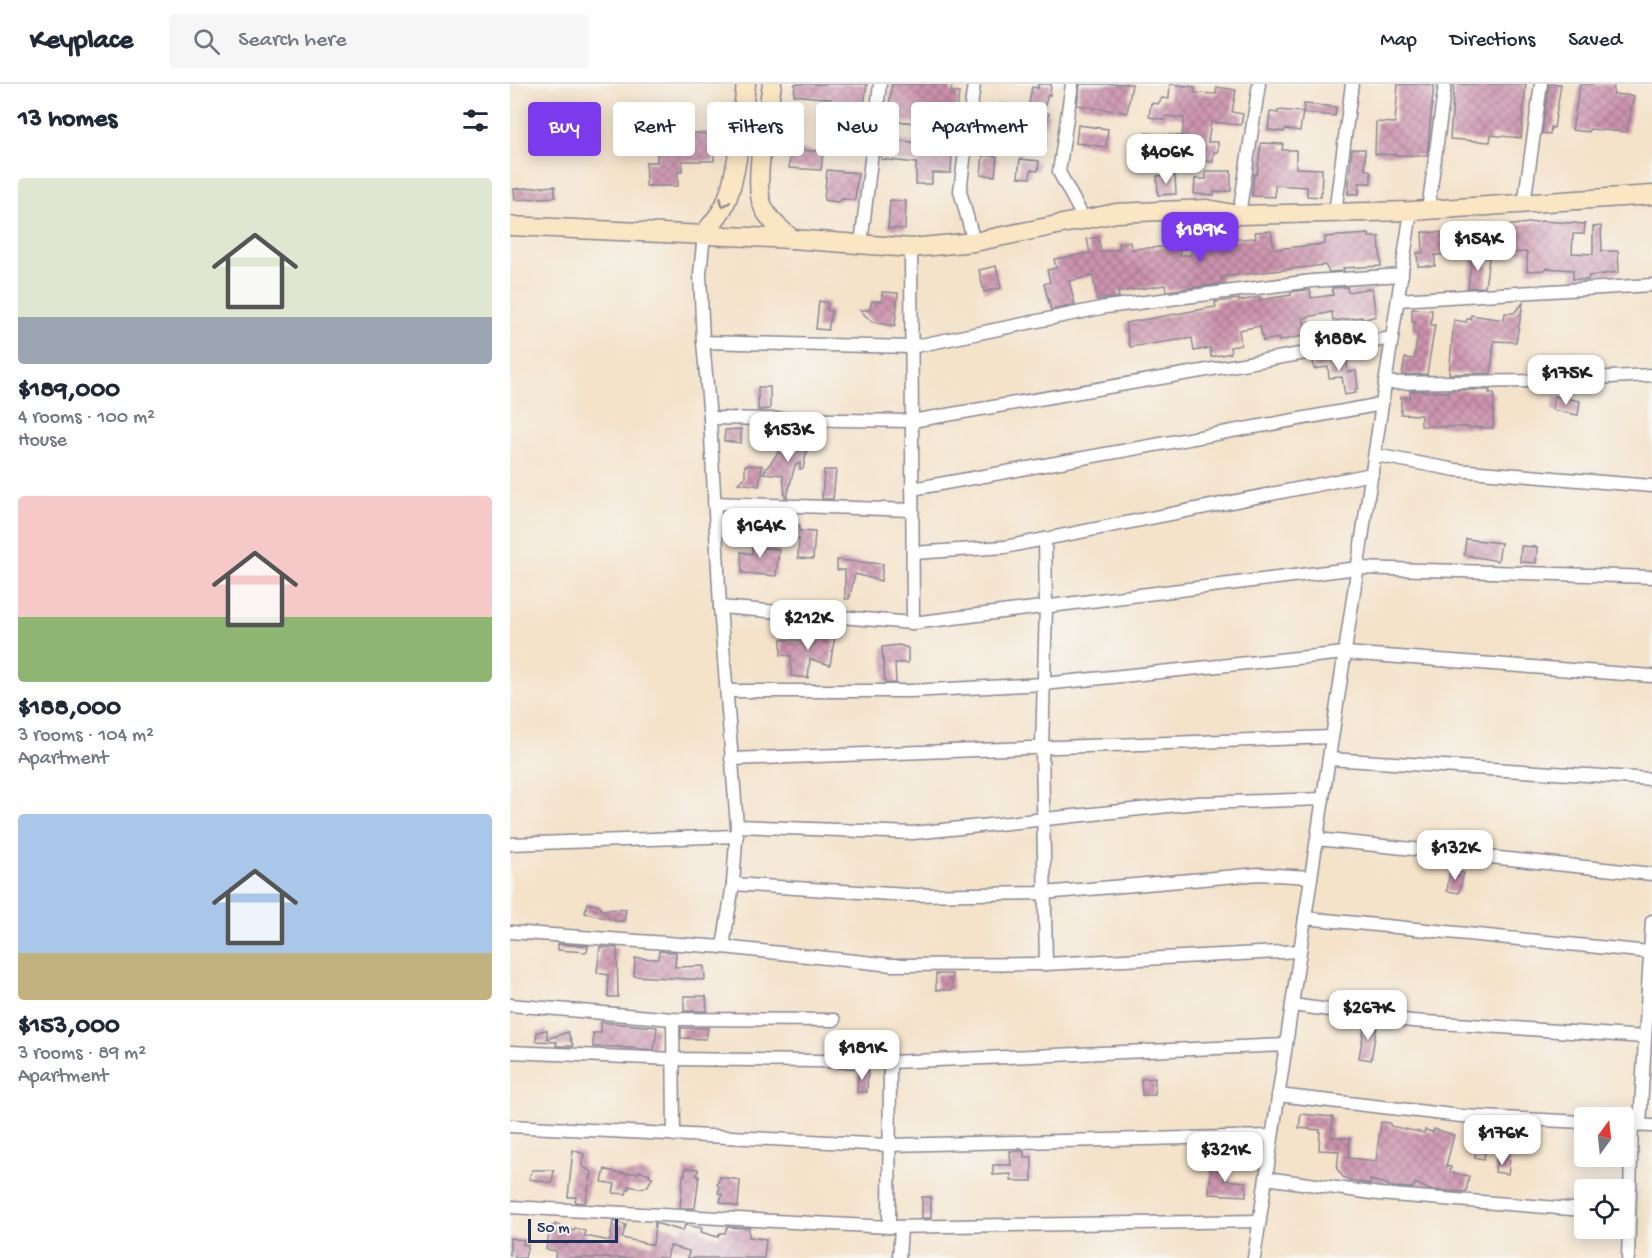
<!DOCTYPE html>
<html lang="en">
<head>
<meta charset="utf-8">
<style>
  body { margin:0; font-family:"Gochi Hand",sans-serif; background:#f6f6f7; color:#1f2937; height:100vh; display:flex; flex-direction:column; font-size:22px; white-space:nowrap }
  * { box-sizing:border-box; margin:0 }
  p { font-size:20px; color:#747a83 }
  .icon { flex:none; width:33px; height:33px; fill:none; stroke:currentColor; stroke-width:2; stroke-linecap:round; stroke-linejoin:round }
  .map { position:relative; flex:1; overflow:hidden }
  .details { display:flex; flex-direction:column; background:#fff; width:510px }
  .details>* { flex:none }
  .top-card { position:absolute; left:18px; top:18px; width:570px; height:54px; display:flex; gap:12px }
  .needle { width:39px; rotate:15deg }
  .fabs { position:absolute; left:1064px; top:1023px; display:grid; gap:12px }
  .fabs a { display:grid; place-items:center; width:60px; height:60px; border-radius:6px; background:#fff; box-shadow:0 3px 15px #0003; font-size:30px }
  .scale { position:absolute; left:18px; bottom:15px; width:90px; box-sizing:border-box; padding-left:6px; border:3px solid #1b2f5e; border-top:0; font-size:16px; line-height:21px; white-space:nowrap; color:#1b2f5e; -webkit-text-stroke:4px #f6f6f2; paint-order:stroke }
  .price { position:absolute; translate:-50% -51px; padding:0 14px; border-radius:12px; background:#fff; color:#222; font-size:20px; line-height:39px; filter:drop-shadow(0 2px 3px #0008) }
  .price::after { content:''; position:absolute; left:50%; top:36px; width:18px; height:14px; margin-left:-9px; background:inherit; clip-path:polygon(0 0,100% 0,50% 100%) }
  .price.active { background:#7c3aed; color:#fff }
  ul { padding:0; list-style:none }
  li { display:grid; align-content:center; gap:12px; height:318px; padding:0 18px }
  li span { display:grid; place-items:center; height:186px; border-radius:6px; color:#555 }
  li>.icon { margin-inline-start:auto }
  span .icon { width:108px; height:108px; fill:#fffc; stroke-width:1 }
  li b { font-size:26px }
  h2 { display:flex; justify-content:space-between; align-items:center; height:72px; padding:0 18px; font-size:26px }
  .pill { padding:0 21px; border-radius:6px; background:#fff; box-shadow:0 3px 15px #0003; font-size:21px; line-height:54px }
  .pill.active { background:#7c3aed; color:#fff }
  header { display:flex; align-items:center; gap:36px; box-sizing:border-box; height:84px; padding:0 30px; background:#fff; border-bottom:2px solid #e0e1e3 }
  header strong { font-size:28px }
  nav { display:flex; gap:33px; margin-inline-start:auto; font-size:21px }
  .search { width:420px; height:54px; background:#f6f6f7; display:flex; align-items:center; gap:15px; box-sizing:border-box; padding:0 21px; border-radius:6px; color:#747a83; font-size:22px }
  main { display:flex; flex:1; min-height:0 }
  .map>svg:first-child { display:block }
  .building { fill:url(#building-cross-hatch) }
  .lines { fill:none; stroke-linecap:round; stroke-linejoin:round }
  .street-casing { stroke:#888894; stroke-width:15 }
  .secondary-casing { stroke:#888894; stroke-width:21 }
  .street { stroke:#fff; stroke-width:12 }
  .secondary { stroke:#fbe6c4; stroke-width:18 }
  .oneway { stroke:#8b8a91 }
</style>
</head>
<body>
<header>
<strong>Keyplace</strong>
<div class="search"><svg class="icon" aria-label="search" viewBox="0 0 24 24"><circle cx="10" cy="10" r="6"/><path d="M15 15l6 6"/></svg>Search here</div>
<nav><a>Map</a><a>Directions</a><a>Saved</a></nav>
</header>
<main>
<section class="details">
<h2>13 homes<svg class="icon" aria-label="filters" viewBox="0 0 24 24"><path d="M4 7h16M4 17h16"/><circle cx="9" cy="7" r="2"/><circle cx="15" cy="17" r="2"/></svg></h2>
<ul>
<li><span style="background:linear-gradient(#dfe7d0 75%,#9aa5b1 0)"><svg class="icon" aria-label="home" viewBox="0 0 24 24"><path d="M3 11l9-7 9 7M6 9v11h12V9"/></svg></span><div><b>$189,000</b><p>4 rooms · 100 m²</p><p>House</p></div></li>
<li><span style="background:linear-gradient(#f6c9c9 65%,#8fb573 0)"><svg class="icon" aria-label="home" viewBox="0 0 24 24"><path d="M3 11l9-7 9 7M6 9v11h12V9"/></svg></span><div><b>$188,000</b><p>3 rooms · 104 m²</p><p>Apartment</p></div></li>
<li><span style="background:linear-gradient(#a9c7e8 75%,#c2b280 0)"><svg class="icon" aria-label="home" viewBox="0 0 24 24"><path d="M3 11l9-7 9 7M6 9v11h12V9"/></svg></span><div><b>$153,000</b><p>3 rooms · 89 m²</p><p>Apartment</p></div></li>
</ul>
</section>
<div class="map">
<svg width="1142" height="1174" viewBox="0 0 1142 1174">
  <defs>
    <pattern id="building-cross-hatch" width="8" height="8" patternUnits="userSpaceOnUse" patternTransform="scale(1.5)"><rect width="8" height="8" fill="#cd93ad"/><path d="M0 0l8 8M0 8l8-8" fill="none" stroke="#a67890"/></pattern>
  </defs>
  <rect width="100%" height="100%" fill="#f6f6f2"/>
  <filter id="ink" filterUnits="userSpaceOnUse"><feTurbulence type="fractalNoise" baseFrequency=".0167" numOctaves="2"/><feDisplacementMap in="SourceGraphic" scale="12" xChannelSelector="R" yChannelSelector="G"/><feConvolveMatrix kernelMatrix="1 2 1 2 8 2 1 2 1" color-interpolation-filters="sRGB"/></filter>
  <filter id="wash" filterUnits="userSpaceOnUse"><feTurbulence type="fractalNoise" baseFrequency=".008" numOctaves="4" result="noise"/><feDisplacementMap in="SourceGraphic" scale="24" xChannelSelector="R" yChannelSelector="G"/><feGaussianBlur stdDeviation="1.35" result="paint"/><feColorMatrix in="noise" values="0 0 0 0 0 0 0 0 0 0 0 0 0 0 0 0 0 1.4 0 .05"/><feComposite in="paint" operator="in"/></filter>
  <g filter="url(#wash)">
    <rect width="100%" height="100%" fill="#f4e2c9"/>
    <g id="blocks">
      <!-- building -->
      <g class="building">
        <polygon points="285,0 357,0 352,35 320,32 321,15 284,11"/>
        <polygon points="382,0 442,0 441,8 449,9 443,51 441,89 422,89 422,100 406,100 406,79 371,75 373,55 411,59 414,40 377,36"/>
        <polygon points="528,0 541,0 540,11 538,10 533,28 539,29 536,41 534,40 532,59 483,52 481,60 465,58 467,42 472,42 473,33 480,34 481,25 486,26 488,20 518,25 522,3 528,4"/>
        <polygon points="570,0 622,0 617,29 567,21"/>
        <polygon points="660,0 685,3 685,9 706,10 707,3 726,6 722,28 733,30 731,41 701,38 698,58 708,58 708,68 704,68 703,78 678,75 679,71 634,67 636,49 672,52 674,34 656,32 655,36 639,33 641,19 648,20 652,14 659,15"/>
        <polygon points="888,0 924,0 917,72 865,70 866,38 885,39"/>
        <polygon points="944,0 1016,0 1011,54 981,51 980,58 940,55"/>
        <polygon points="1039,0 1051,0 1044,44 1041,43 1040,50 1032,49"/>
        <polygon points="1070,0 1104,0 1103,10 1124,12 1117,48 1079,45 1079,48 1062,46"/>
        <polygon points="794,20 826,23 825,32 793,29"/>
        <polygon points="768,26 793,28 790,47 775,45 774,48 758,46 760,28 768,29"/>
        <polygon points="568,41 598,45 596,63 566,59"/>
        <polygon points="147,47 204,50 204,77 172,77 172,88 168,88 168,102 136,102 136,78 147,78"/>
        <polygon points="751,59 773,60 772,66 786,66 786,84 812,85 811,113 797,112 797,103 765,101 765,113 742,112 744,90 747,90"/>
        <polygon points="280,65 313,68 311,86 279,84"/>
        <polygon points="842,65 855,65 855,85 861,87 861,99 849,99 849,110 838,110"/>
        <polygon points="473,71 487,73 485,92 471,91"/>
        <polygon points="510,75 529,77 528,87 521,86 520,94 508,93"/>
        <polygon points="317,86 348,89 345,116 332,115 328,118 314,116"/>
        <polygon points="696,87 721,87 721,107 704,108 704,111 684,110 685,95 696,95"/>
        <polygon points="665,91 666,110 648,111 647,92"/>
        <polygon points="45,102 45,113 5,116 4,105"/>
        <polygon points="380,116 396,117 395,145 378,144"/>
        <polygon points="1033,137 1075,140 1074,150 1063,150 1062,169 1083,170 1083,143 1091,142 1092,167 1108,167 1109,188 1079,192 1078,196 1063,195 1063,186 1036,184 1035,186 1017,187 1017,168 990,169 989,147 996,142"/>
        <polygon points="703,141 705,154 715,153 715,156 746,154 745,148 761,147 764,165 815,160 815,153 859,150 859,153 869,153 871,182 833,184 834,187 819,188 815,181 711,193 712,200 656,207 655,201 608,208 609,213 587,216 583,192 559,197 565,221 541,226 534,200 540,198 537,186 546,184 544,175 580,169 577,155 588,153 591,168 610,165 609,159 620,158 621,165 669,162 670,171 681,171 682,159 686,159 684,144"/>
        <polygon points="912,148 942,149 942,170 925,171 925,182 908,182 907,169 913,169"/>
        <polygon points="962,172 979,174 975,203 958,204"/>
        <polygon points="486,182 491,204 474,208 469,186"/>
        <polygon points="837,203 838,208 862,204 866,232 853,236 852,233 823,237 822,228 793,234 797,251 769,257 768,254 753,257 750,242 729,246 731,261 720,263 721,269 701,273 700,264 684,267 682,254 620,263 615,239 699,224 706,223 705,218 729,215 729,217 750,213 750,216 781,211 781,208 795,206 800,206 801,214 823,211 822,204"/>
        <polygon points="372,208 388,209 385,242 362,238 350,226 359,226 362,217 372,217"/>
        <polygon points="309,217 318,219 317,226 322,227 318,246 306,245"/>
        <polygon points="1013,219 1006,258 984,257 981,289 939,290 944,236 956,238 957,235 960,235 961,231 994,236 995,229 1004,229"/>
        <polygon points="902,225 922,226 921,241 925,241 917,290 892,291 895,274 904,275 908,249 903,248 905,238 902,238"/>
        <polygon points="836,270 838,288 846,287 848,304 845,305 846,309 835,311 832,293 819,294 818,283 804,285 803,276"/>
        <polygon points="248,303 260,303 260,325 248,326"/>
        <polygon points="938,306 980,306 979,309 984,309 983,344 911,342 911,331 891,330 891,313 900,314 900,307 938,308"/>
        <polygon points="1044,312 1070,317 1068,331 1042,326"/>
        <polygon points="231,345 231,359 214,357 215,346"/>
        <polygon points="287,354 299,356 293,385 290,385 290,379 285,381 277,413 275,413 273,391 253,389 268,369 269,364 289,367"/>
        <polygon points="235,381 252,382 249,402 228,399 235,393"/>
        <polygon points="314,386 326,386 323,415 312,415"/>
        <polygon points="280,439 290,441 289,447 305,448 303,475 288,474 289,455 270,452 271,445 279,446"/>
        <polygon points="242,452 257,453 255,464 269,465 266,492 232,489 231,468 242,470"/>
        <polygon points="956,455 991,459 988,477 954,471"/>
        <polygon points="1011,462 1027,463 1026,479 1010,478"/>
        <polygon points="327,476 373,480 371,497 345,490 339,515 335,515 335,486 327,486"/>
        <polygon points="296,544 310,545 309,549 325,552 320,581 300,575 298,594 281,592 281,572 271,571 271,555 297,557"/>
        <polygon points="389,561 398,564 398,579 385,579 386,599 375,599 372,563"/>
        <polygon points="940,786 954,789 949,809 937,807"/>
        <polygon points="77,819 91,822 91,826 116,825 114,837 105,837 105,836 75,829"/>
        <polygon points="48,860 78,862 77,868 48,866"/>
        <polygon points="90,863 107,864 108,913 98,913 98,891 87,889"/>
        <polygon points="149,867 166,868 165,883 194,882 195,896 124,892 125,874 148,875"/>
        <rect x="426" y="890" width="16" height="16"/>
        <polygon points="174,912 196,912 197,927 174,927"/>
        <polygon points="91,938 147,943 144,966 107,963 83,963 83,949 91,949"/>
        <polygon points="855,939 867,941 861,976 849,974"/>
        <polygon points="171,944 198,944 196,955 171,954"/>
        <polygon points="37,946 37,955 58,948 63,962 46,962 47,958 26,957 27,948"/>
        <polygon points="348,986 358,986 357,1008 347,1008"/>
        <polygon points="645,994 645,1011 632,1011 631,995"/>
        <polygon points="791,1030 823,1033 821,1053 840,1054 839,1074 866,1077 871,1038 880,1039 880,1042 914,1049 915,1046 923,1048 924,1045 944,1051 936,1082 941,1083 940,1088 959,1092 956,1108 920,1106 905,1099 903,1104 880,1103 877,1100 860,1096 860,1100 839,1096 833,1093 827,1085 829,1067 809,1066 810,1046 789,1044"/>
        <polygon points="968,1047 978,1048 974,1075 965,1074"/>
        <polygon points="63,1066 74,1070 72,1082 82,1088 75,1119 65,1118 66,1113 58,1113"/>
        <polygon points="500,1067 514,1067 514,1073 522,1073 522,1097 501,1097 501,1090 483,1091 483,1081 501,1081"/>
        <polygon points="986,1074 1000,1076 998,1090 985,1088"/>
        <polygon points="701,1080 715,1081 714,1096 736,1098 736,1112 699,1110"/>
        <polygon points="175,1084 188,1085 187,1092 189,1092 185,1124 170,1124 173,1091 175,1091"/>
        <polygon points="95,1085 107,1089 128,1089 129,1087 140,1090 139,1092 143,1093 137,1103 129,1104 119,1102 119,1106 117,1106 116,1110 103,1109 105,1100 92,1098"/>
        <polygon points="22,1086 44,1086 42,1099 19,1095"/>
        <polygon points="210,1093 230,1096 228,1123 210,1118 212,1110 208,1109 210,1103 207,1101"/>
        <rect x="412" y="1113" width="9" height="21"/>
        <polygon points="103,1137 116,1141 112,1154 143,1161 145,1139 173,1147 175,1141 192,1144 191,1148 208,1153 210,1149 215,1149 217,1143 239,1144 239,1153 256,1155 254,1174 178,1174 179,1167 160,1162 157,1174 45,1174 46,1167 36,1165 41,1142 45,1142 45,1140 64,1147 65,1144 75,1147 75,1152 100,1157"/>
        <polygon points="0,1154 14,1156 13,1160 18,1161 15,1174 5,1174 5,1172 0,1171"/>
      </g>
    </g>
  </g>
  <g filter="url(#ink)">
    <use href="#blocks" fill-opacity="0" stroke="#888894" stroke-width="1.5"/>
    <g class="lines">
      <defs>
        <g id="street">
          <polyline points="562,0 549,88 574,135"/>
          <polyline points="1014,120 1031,0"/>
          <polyline points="918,126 935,0"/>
          <polyline points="825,129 842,0"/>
          <polyline points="729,131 749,0"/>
          <polyline points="194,150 190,190 193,258 200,334 210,523 227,742 223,800 213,863"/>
          <polyline points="464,158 450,107 464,0"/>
          <polyline points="351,160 370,0"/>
          <polyline points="401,164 403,539 848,484 1142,493"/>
          <polyline points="888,216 1142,201"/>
          <polyline points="193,258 401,263 596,223 802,197 892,191"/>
          <polyline points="875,299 1017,297 1142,291"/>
          <polyline points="200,334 402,337 882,254"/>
          <polyline points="865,371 946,386 1142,402"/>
          <polyline points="402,405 872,320"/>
          <polyline points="204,419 402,426"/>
          <polyline points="535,455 536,523 532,664 536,880 790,867"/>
          <polyline points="403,469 495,463 862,390"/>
          <polyline points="210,523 403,539"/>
          <polyline points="217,607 401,607 534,600 835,569 1142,592"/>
          <polyline points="221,675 822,653"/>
          <polyline points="819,675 1142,695"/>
          <polyline points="227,742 403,749 687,719 813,715"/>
          <polyline points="807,755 1142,790"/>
          <polyline points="0,760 227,752"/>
          <polyline points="223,800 397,811 534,809 749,790 801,793"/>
          <polyline points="795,834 1139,868"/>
          <polyline points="0,848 213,863 382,881 536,880"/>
          <polyline points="0,921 163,935 324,936"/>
          <polyline points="782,921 902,937 1135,953"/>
          <polyline points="163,935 164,1051"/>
          <polyline points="0,968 163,975 380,978 776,961"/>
          <polyline points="768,1011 951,1032 1074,1038"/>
          <polyline points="1113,1041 1142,1042"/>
          <polyline points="1130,1041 1142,837"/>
          <polyline points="0,1042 378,1061 762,1052"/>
          <polyline points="756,1094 869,1110 1074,1126"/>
          <polyline points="0,1123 379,1143 750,1137"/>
          <polyline points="379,1143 380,978"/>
          <polyline points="389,1174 391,1143"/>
          <polyline points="744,1174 901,127"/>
          <polyline points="1118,1174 1122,1041"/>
        </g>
        <g id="secondary">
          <path d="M262 0C258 29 243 94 252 120 258 136 270 144 282 155"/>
          <polyline points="0,142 282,155 401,164 464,158 606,129 697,125 729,131 901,127 1142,111"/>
          <path d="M194 150C200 142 208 133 213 124 228 96 232 33 236 0"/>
        </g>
      </defs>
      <!-- street casing -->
      <use href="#street" class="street-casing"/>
      <!-- secondary casing -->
      <use href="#secondary" class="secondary-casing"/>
      <!-- street -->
      <use href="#street" class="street"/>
      <!-- secondary -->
      <use href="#secondary" class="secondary"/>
    </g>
    <!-- one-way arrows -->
    <defs><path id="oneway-chevron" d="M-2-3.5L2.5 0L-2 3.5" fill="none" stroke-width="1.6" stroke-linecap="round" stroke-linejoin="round" transform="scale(1.5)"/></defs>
    <use class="oneway" href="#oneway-chevron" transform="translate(214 119) rotate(113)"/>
  </g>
</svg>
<div class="fabs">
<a><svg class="needle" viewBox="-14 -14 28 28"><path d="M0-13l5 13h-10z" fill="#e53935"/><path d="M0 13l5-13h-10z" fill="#747a83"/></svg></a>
<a><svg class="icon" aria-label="locate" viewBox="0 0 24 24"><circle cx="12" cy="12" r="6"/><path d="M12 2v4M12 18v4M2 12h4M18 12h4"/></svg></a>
</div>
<div class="scale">50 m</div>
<b class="price" style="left:656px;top:101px">$406K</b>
<b class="price active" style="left:690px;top:179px">$189K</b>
<b class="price" style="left:968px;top:188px">$154K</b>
<b class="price" style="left:829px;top:288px">$188K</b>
<b class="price" style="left:1056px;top:322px">$175K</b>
<b class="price" style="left:278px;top:379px">$153K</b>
<b class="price" style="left:250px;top:475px">$164K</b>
<b class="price" style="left:298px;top:567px">$212K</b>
<b class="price" style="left:945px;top:797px">$132K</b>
<b class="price" style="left:858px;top:957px">$267K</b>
<b class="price" style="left:352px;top:997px">$181K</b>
<b class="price" style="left:992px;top:1082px">$176K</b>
<b class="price" style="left:715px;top:1099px">$321K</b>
<div class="top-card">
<a class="pill active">Buy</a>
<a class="pill">Rent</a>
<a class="pill">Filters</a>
<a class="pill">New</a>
<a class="pill">Apartment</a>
</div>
</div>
</main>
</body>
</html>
